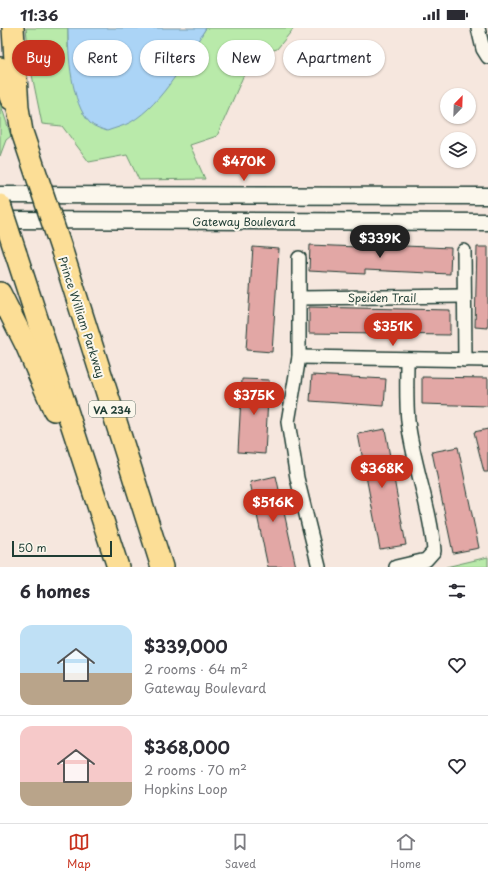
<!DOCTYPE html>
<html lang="en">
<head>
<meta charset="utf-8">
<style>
  body { margin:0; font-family:"Playpen Sans",sans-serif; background:#f2f2f3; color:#2b2b33; height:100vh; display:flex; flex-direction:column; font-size:15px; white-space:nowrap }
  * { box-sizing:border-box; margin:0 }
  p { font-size:13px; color:#7c7c81 }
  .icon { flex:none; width:22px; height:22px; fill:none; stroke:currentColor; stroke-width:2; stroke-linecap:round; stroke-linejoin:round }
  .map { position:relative; height:539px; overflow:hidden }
  .sheet { display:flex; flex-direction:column; background:#fff; flex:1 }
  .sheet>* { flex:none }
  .hud { position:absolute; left:12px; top:12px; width:464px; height:36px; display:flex; gap:8px }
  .needle { width:26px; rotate:23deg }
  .controls { position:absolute; left:440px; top:60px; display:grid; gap:8px }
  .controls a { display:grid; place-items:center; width:36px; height:36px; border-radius:50%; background:#fff; box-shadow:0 1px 3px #0004; font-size:20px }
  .scale { position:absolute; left:12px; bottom:10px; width:100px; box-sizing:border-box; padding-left:4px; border:2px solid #1f3d34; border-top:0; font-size:11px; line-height:14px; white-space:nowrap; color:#1f3d34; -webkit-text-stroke:3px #fbf7ec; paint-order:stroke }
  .price { position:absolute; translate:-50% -34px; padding:0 9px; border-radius:14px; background:#c8321e; color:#fff; font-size:13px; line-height:26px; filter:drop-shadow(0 1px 2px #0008) }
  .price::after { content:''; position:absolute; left:50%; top:24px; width:12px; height:9px; margin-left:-6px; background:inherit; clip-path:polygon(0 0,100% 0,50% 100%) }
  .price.active { background:#222; color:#fff }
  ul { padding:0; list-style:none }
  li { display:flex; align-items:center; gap:12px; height:100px; padding:0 20px }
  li+li { border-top:1px solid #e1e1e2 }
  li span { display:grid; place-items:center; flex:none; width:112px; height:80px; border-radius:12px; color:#555 }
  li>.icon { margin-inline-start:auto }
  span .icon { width:48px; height:48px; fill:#fffc; stroke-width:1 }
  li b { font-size:17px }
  h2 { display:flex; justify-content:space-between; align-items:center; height:48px; padding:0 20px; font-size:17px }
  .tag { padding:0 14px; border-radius:18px; background:#fff; box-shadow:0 1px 3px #0004; font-size:14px; line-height:36px }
  .tag.active { background:#c8321e; color:#fff }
  .status { display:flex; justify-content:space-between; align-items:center; height:28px; padding:0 20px; background:#fff; direction:ltr }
  .status svg { height:11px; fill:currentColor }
  .menu { display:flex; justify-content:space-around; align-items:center; height:56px; border-top:1px solid #e1e1e2; background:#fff; font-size:11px; color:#7c7c81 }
  .menu a { display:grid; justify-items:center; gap:2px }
  .menu .active { color:#c8321e }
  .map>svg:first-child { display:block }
  .green { fill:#b9eaaa; stroke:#6c946f }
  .water { fill:#abd4f6; stroke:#7398a8 }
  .building { fill:#e2a7a5; stroke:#1f3d34 }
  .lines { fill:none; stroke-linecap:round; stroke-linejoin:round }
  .minor-casing { stroke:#1f3d34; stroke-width:16 }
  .tertiary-casing { stroke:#1f3d34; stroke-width:19 }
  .trunk-casing { stroke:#1f3d34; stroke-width:24 }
  .minor { stroke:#fbf7ec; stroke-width:13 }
  .tertiary { stroke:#fbf7ec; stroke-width:16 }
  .trunk { stroke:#fcde96; stroke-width:21 }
  .trunk-bridge-casing { stroke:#1f3d34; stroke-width:24; stroke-linecap:butt }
  .trunk-bridge { stroke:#fcde96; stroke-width:21 }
  .labels { text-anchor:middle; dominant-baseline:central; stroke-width:4; stroke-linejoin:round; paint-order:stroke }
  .shield { fill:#fbf7ec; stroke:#61756b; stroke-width:1 }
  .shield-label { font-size:10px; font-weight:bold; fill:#1f3d34 }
  .street-label { font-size:11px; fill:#1f3d34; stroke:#fbf7ec }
</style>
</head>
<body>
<div class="status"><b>11:36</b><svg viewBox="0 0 49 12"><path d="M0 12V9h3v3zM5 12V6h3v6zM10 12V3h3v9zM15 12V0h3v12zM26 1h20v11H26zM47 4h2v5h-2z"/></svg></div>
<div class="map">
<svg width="488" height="539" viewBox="0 0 488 539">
  <rect width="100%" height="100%" fill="#f6e7de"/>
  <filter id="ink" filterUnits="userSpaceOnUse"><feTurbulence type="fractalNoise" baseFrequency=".025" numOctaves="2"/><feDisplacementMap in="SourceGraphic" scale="8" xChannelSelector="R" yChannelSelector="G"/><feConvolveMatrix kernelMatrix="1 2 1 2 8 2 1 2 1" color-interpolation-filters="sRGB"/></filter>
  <g filter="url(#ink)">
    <!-- green -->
    <g class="green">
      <polygon points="26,0 68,0 68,20 179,41 206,0 294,0 277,21 252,28 217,108 190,117 205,151 139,152 127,127 89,134 62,98 42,96 30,37"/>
      <polygon points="0,74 11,108 6,112 0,128"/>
      <polygon points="488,529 488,539 446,539"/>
    </g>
    <!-- water -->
    <path class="water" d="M68 0H206C186 31 163 75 131 94 124 98 115 100 107 103 102 101 94 99 90 95 71 75 68 27 68 0Z"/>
    <!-- building -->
    <g class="building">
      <polygon points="310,217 381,220 381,217 451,220 450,246 365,242 365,246 309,243"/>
      <polygon points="253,219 279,221 272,324 246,322"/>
      <polygon points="477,219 488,219 488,300 475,299"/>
      <polygon points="309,279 450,282 450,307 309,305"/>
      <polygon points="312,347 386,351 384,378 310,373"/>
      <polygon points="422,349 488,350 488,378 422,376"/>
      <polygon points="242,351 269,352 265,426 238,424"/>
      <polygon points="385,401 406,517 380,521 358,406"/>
      <polygon points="488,401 488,444 484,444 474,404"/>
      <polygon points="458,419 479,520 453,525 432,424"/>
      <polygon points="276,448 296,539 268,539 250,454"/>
    </g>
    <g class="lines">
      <defs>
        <g id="minor">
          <polyline points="478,0 483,21 488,29"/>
          <polyline points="464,223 465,332"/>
          <polyline points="299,230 299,329 288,394 297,450 319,539"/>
          <polyline points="300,270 464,268"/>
          <polyline points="299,329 488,332"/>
          <path d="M396 539 426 532 434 523C431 480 413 437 408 393 406 373 407 352 407 332"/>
        </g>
        <g id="tertiary">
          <polyline points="0,167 488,168"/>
          <polyline points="0,192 488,194"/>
        </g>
        <g id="trunk">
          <polyline points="13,0 18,80 22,104"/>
          <polyline points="0,40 11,71"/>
          <polyline points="62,223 162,539"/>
          <polyline points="16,226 118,539"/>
          <polyline points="0,265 27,319 54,382"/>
        </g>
      </defs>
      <!-- minor casing -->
      <use href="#minor" class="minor-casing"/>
      <!-- tertiary casing -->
      <use href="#tertiary" class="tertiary-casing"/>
      <!-- trunk casing -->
      <use href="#trunk" class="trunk-casing"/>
      <!-- minor -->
      <use href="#minor" class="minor"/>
      <!-- tertiary -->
      <use href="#tertiary" class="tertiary"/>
      <!-- trunk -->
      <use href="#trunk" class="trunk"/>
      <defs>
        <g id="trunk-bridge">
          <polyline points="22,104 62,223"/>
          <polyline points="0,177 16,226"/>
        </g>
      </defs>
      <!-- trunk-bridge casing -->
      <use href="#trunk-bridge" class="trunk-bridge-casing"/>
      <!-- trunk-bridge -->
      <use href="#trunk-bridge" class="trunk-bridge"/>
    </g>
  </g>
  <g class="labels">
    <!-- shield labels -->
    <rect class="shield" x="89" y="373" width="46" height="16" rx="3"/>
    <g class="shield-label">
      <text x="112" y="381">VA 234</text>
    </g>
    <!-- street labels -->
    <g class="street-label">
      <text x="244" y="193">Gateway Boulevard</text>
      <text x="382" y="269">Speiden Trail</text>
      <text transform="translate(82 289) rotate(72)">Prince William Parkway</text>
    </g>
  </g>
</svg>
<div class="controls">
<a><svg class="needle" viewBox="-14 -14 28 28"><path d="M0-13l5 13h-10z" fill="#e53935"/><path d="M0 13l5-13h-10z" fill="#7c7c81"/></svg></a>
<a><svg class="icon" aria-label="layers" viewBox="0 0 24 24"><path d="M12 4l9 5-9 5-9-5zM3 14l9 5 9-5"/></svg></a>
</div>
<div class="scale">50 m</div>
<b class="price" style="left:244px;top:154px">$470K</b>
<b class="price active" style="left:380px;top:231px">$339K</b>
<b class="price" style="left:393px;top:319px">$351K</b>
<b class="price" style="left:254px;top:388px">$375K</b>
<b class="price" style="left:382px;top:461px">$368K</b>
<b class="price" style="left:273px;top:495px">$516K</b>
<div class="hud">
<a class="tag active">Buy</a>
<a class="tag">Rent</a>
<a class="tag">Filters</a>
<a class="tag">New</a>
<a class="tag">Apartment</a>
</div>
</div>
<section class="sheet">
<h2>6 homes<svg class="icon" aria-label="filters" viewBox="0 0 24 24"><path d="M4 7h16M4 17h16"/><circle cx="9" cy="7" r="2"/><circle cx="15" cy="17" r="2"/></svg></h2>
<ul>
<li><span style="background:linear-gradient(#bfe0f5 60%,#b9a48a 0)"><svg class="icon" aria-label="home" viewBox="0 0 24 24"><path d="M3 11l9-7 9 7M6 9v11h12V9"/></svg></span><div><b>$339,000</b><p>2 rooms · 64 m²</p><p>Gateway Boulevard</p></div><svg class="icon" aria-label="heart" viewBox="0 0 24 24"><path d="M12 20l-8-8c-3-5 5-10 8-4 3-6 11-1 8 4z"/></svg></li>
<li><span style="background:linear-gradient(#f6c9c9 70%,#b9a48a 0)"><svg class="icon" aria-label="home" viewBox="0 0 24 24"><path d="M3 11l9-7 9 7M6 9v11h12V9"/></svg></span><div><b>$368,000</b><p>2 rooms · 70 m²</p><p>Hopkins Loop</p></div><svg class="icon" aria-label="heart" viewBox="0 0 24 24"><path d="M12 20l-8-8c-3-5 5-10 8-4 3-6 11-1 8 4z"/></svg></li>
</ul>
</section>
<nav class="menu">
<a class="active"><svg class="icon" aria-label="map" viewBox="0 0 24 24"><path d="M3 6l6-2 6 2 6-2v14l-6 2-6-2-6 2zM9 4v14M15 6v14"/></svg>Map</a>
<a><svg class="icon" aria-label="saved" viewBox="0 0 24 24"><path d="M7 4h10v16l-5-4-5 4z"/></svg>Saved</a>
<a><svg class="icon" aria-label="home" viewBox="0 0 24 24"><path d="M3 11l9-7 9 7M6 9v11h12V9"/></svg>Home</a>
</nav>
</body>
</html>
